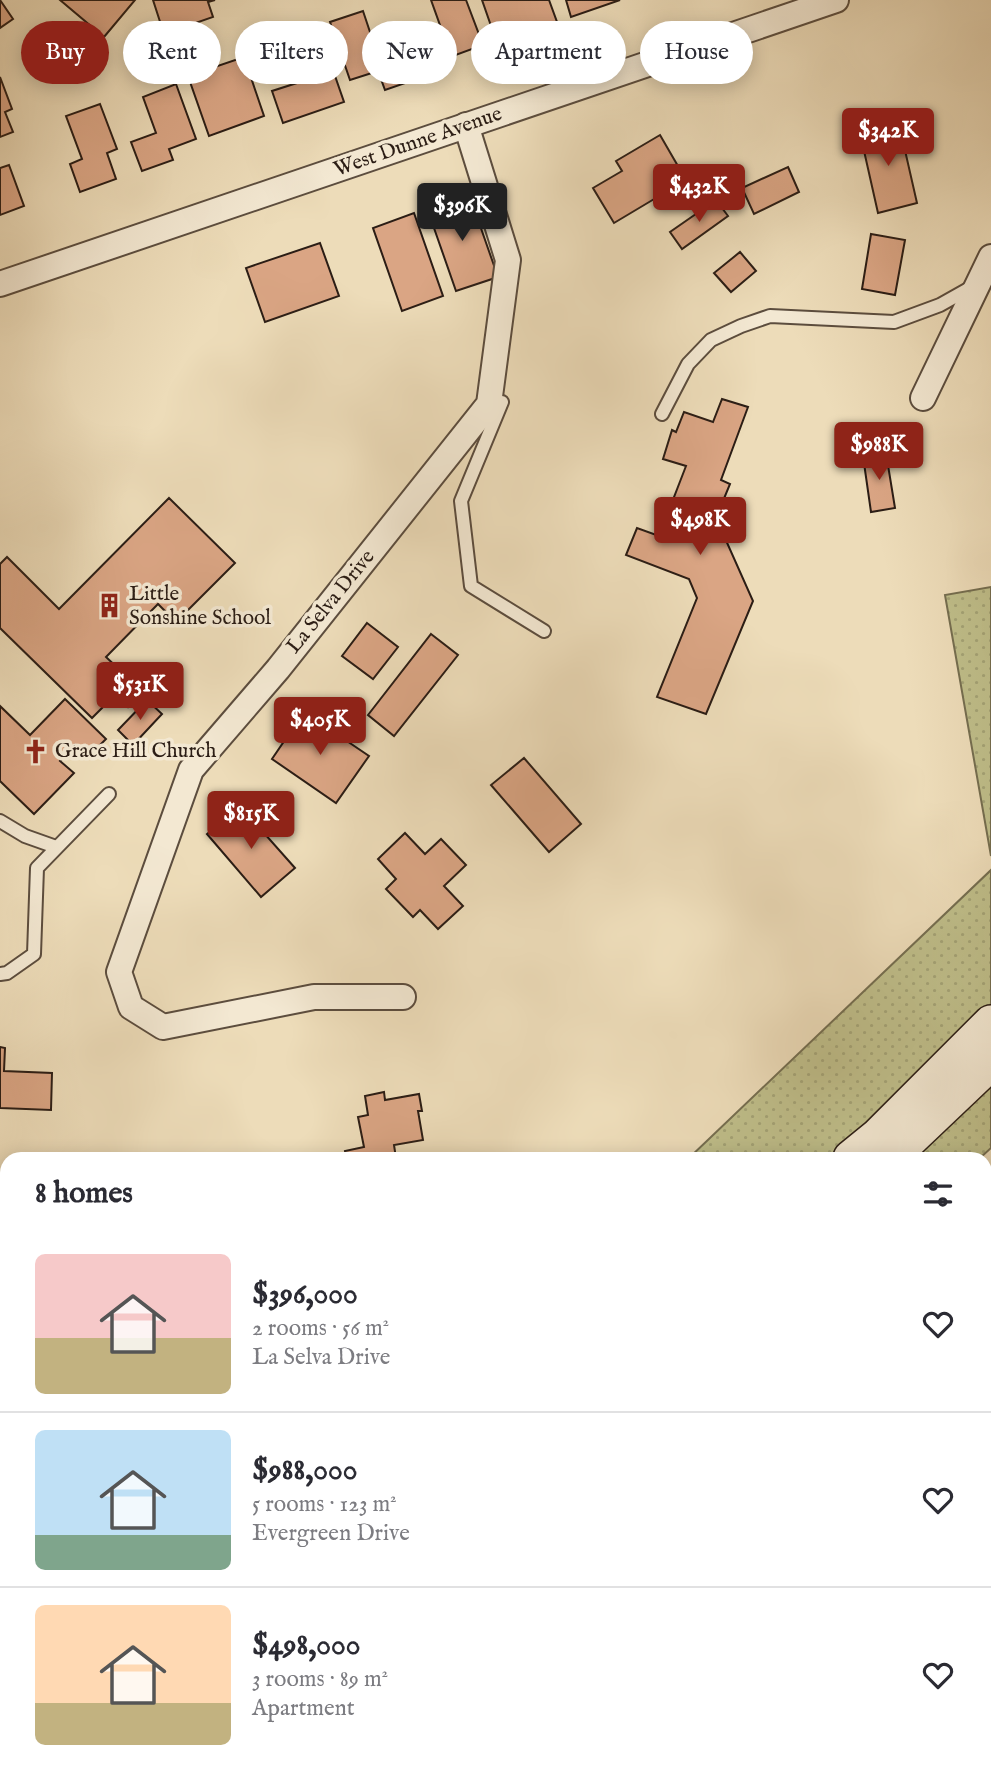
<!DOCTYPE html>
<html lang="en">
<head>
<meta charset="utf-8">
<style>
  body { margin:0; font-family:"IM FELL English",serif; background:#f2f2f3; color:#2b2b33; height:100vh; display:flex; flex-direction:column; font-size:26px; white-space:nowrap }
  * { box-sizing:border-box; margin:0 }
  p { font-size:23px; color:#7c7c81 }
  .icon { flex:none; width:38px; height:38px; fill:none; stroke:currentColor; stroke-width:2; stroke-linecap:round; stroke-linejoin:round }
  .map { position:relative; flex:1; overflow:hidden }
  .panel { position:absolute; left:0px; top:1152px; width:992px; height:625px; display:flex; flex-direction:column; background:#fff; border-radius:21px 21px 0 0; box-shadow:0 4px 18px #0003 }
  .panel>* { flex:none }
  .banner { position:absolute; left:21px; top:21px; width:950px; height:63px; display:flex; gap:14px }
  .price { position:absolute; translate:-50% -60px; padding:0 16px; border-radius:7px; background:#8f2418; color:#fff; font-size:23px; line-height:46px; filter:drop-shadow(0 2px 4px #0008) }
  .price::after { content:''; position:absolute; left:50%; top:42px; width:21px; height:16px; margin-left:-10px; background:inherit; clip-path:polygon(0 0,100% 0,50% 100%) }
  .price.selected { background:#222; color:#fff }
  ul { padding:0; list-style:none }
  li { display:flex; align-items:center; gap:21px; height:175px; padding:0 35px }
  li+li { border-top:2px solid #e1e1e2 }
  li span { display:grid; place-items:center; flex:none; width:196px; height:140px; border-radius:10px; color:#555 }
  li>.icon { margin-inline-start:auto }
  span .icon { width:84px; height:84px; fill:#fffc; stroke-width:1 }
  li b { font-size:30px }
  h2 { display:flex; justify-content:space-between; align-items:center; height:84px; padding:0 35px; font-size:30px }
  .chip { padding:0 24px; border-radius:32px; background:#fff; box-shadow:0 4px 18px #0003; font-size:24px; line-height:63px }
  .chip.selected { background:#8f2418; color:#fff }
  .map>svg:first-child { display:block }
  .green { fill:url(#green-dots); stroke:#756e50; stroke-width:2 }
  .building { fill:#daa584; stroke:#2b1d15; stroke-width:2 }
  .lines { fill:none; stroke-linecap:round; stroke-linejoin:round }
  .service-casing { stroke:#5c4d3e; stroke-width:16 }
  .minor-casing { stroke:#5c4d3e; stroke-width:28 }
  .secondary-casing { stroke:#2b1d15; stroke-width:38 }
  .path { stroke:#2b1d15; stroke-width:4.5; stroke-dasharray:2 3.5; stroke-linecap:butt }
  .service { stroke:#f3e8d2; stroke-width:12 }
  .minor { stroke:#f3e8d2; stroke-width:24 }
  .secondary { stroke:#f3e8d2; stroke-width:35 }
  .labels { text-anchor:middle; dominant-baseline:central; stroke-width:7; stroke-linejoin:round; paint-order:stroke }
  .street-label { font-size:21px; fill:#2b1d15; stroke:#f3e8d2 }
  .poi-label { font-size:21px; fill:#2b1d15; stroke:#f3e8d2; text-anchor:start }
</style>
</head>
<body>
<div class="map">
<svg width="991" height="1776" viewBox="0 0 991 1776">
  <defs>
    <pattern id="green-dots" width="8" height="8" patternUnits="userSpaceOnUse" patternTransform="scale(1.75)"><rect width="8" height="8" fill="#bfbe8a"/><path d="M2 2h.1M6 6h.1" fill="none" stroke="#a4a376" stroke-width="1.8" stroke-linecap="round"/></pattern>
  </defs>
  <rect width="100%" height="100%" fill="#eddcb9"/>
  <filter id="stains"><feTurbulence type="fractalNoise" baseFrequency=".00286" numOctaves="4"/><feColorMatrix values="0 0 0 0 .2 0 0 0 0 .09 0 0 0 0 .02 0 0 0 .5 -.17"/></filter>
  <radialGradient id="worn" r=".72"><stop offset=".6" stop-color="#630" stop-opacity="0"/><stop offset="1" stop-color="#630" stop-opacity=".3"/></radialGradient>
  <!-- green -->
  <g class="green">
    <polygon points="991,587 991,856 945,595"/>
    <polygon points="991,870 991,1148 980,1158 689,1158"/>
    <polygon points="42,1769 222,1769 214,1776 38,1776"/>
  </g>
  <!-- building -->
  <g class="building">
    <polygon points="0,0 13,19 0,28"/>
    <polygon points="60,0 135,0 104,37"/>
    <polygon points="153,0 215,0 208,2 213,17 164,34"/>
    <polygon points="431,0 466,0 483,45 423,67 412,38 441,28"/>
    <polygon points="482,0 549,0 557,22 497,43"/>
    <polygon points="566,0 620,0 571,17"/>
    <polygon points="363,11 378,56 406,46 417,79 385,90 378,71 350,80 330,22"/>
    <polygon points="317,24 344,102 283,123 272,91 300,82 284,35"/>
    <polygon points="244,57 264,116 209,136 188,76"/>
    <polygon points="0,77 12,109 5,112 13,132 0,137"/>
    <polygon points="176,84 196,139 169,149 173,160 142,171 131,142 156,133 143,97"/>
    <polygon points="100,104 117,149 107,153 116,179 80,192 70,164 82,159 66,116"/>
    <polygon points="899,124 917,203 878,213 860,133"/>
    <polygon points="660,135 686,180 614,223 593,188 622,171 616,161"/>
    <polygon points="9,165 24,206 0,215 0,168"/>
    <polygon points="788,167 799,192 754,214 742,188"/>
    <polygon points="469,194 498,277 456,291 427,208"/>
    <polygon points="716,200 728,216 682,249 670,232"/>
    <polygon points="414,213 443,296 402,311 373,228"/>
    <polygon points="871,234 905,240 895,295 862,289"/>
    <polygon points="320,243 339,296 265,322 246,268"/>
    <polygon points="740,252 756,271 731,292 714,273"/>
    <polygon points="722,399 748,407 721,480 730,484 716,518 753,601 706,714 657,697 697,598 689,579 626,555 637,528 659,536 686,466 663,459 672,430 676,432 684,412 713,422"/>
    <polygon points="886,453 895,508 871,512 863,456"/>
    <polygon points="169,498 235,563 176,622 158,604 106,657 143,692 128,707 115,695 92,718 0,628 0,564 7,557 59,609"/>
    <polygon points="367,623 398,647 373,679 342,656"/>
    <polygon points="431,634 458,655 394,736 368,715"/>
    <polygon points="65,699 106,739 88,757 75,745 60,761 74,773 34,814 0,781 0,706 30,735"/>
    <polygon points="147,700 162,714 133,745 118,730"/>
    <polygon points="304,712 369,756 336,803 272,759"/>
    <polygon points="524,758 581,824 549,852 491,785"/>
    <polygon points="240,806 295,868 261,897 207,834"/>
    <polygon points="405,833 425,854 441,839 466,865 444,886 463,906 438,929 420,910 413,917 386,889 396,879 378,859"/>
    <polygon points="0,1047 5,1048 4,1071 52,1073 51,1110 0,1108"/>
    <polygon points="384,1092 385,1100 419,1094 422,1111 418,1111 423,1140 394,1145 396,1158 346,1158 345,1151 364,1147 358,1117 368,1115 365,1096"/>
    <rect x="0" y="1271" width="7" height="76"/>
    <polygon points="985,1301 991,1304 991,1339 985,1337"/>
    <polygon points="991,1658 991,1733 985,1735 985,1660"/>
    <polygon points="307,1769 352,1769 358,1776 300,1776"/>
    <polygon points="388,1769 456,1769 441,1776 391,1776"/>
    <polygon points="767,1769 849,1769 852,1776 770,1776"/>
  </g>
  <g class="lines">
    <defs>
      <g id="service">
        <polyline points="502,402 461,501 471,586 544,631"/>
        <polyline points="662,414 688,364 711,340 741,326 770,316 894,322 940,305 972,287"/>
        <polyline points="0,821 25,836 56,847"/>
        <polyline points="0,974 7,973 34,954 37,868 109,794"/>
        <polyline points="0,1518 7,1518"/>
      </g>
      <g id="minor">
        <polyline points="0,284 836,0"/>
        <polyline points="923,398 991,257"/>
        <polyline points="403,997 314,997 163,1027 131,1007 119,972 191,770 278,669 489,404 508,260 466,125"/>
        <polyline points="985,1504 991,1517"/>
        <polyline points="985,1612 991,1610"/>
        <polyline points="918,1769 920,1776"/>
        <polyline points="597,1776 613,1769"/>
      </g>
      <g id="secondary">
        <polyline points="851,1158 878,1136 991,1023"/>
        <polyline points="890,1158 991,1062"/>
        <polyline points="82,1776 88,1769"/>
        <polyline points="124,1776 129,1769"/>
      </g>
    </defs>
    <!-- service casing -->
    <use href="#service" class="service-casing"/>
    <!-- minor casing -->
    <use href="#minor" class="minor-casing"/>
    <!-- secondary casing -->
    <use href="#secondary" class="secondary-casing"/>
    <!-- path -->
    <polyline class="path" points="163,1776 168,1769"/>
    <!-- service -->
    <use href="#service" class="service"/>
    <!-- minor -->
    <use href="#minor" class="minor"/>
    <!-- secondary -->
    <use href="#secondary" class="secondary"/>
  </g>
  <!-- icons -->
  <defs>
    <symbol id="building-bare" viewBox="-9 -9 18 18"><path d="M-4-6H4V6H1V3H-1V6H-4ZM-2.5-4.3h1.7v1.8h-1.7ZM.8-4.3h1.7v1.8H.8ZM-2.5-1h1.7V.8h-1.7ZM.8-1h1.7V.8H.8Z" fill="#8f2418" stroke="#f3e8d2" stroke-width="2.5" paint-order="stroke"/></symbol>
    <symbol id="church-bare" viewBox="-9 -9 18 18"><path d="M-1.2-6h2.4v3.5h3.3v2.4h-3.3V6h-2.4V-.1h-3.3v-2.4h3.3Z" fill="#8f2418" stroke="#f3e8d2" stroke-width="2.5" paint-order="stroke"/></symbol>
  </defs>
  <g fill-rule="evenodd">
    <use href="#building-bare" x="92" y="588" width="35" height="35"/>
    <use href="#church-bare" x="18" y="734" width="35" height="35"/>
  </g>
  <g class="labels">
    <!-- street labels -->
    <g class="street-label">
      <text transform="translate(418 142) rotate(-19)">West Dunne Avenue</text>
      <text transform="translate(331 602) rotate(-51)">La Selva Drive</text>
    </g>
    <!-- poi labels -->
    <g class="poi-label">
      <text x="129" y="594">Little<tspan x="129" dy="24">Sonshine School</tspan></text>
      <text x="55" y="751">Grace Hill Church</text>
    </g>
  </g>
  <rect width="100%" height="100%" filter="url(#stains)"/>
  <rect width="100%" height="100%" fill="url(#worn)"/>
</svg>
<b class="price" style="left:888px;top:168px">$342K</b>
<b class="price" style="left:699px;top:224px">$432K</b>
<b class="price selected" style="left:462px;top:243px">$396K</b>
<b class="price" style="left:879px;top:482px">$988K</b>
<b class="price" style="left:700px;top:557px">$498K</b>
<b class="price" style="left:140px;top:722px">$531K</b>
<b class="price" style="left:320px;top:757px">$405K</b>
<b class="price" style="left:251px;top:851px">$815K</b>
<div class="banner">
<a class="chip selected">Buy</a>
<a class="chip">Rent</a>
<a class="chip">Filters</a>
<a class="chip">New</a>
<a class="chip">Apartment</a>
<a class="chip">House</a>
</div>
<section class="panel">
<h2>8 homes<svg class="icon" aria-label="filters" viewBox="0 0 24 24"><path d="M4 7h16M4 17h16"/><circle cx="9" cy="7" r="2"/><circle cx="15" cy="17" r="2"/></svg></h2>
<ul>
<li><span style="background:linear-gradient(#f6c9c9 60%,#c2b280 0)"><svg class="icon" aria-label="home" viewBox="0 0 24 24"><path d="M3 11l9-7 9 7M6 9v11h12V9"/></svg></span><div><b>$396,000</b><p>2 rooms · 56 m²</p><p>La Selva Drive</p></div><svg class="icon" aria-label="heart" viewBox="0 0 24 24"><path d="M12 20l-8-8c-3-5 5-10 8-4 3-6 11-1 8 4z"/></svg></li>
<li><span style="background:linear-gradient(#bfe0f5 75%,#7fa58c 0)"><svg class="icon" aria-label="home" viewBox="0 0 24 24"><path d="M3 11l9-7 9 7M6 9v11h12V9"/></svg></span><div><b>$988,000</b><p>5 rooms · 123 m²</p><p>Evergreen Drive</p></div><svg class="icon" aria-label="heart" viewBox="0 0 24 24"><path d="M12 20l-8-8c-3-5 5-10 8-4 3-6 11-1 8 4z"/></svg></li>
<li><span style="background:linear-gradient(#ffd9b3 70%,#c2b280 0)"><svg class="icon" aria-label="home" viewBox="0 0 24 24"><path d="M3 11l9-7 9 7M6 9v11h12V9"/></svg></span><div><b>$498,000</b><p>3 rooms · 89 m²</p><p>Apartment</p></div><svg class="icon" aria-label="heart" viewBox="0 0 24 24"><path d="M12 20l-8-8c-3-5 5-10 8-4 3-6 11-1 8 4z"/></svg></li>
</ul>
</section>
</div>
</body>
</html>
